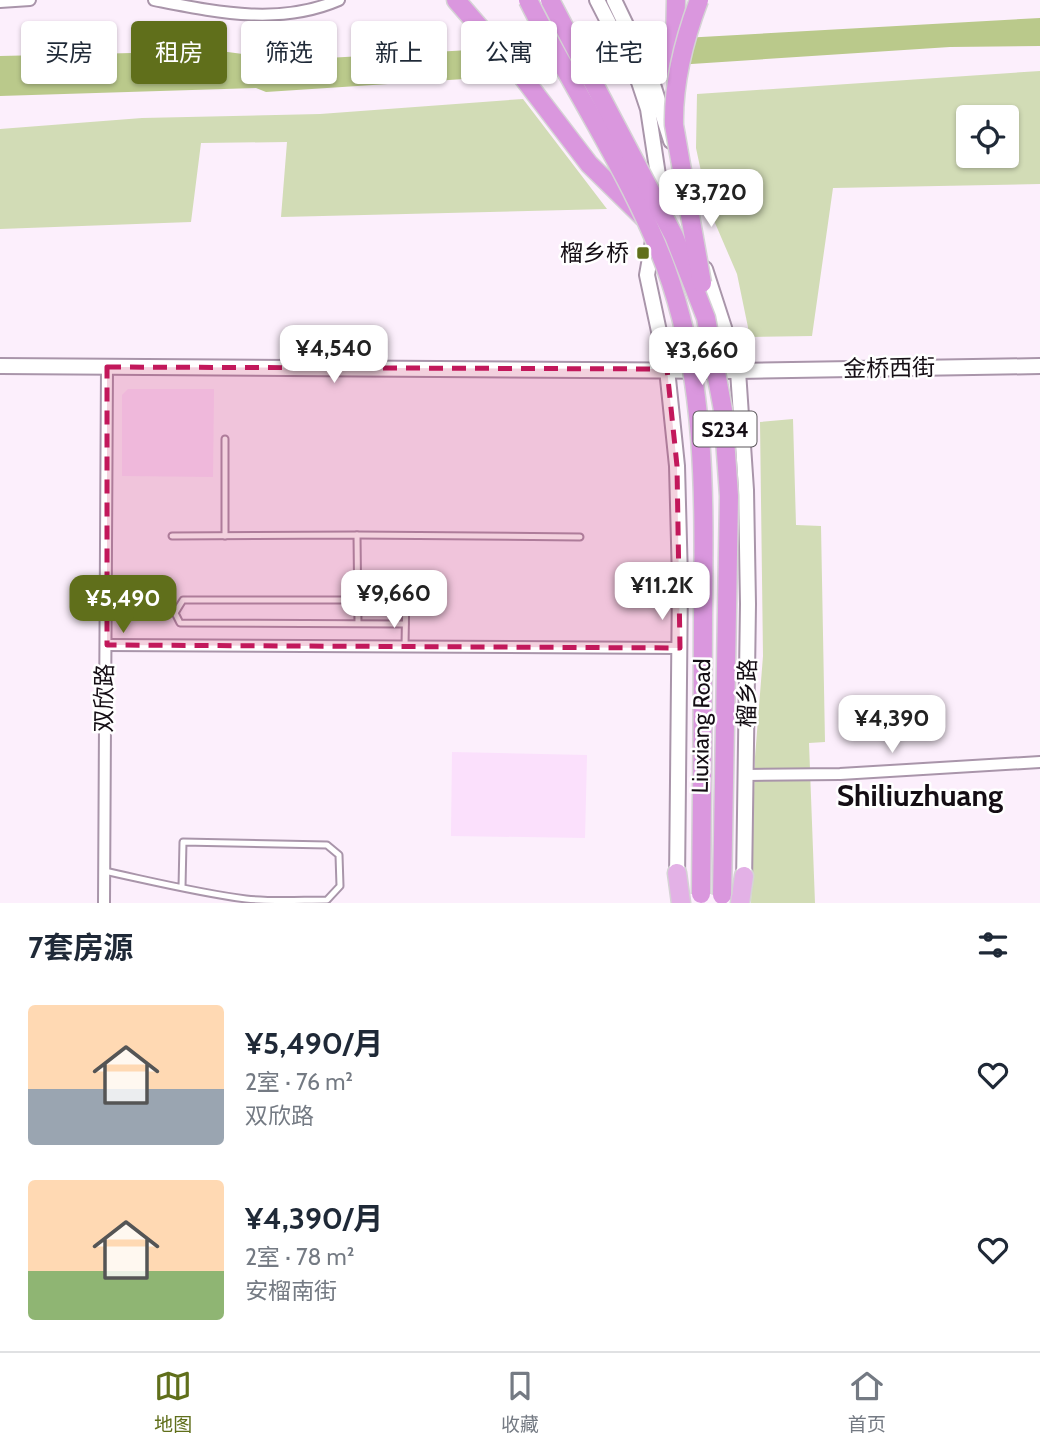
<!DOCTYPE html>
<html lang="zh">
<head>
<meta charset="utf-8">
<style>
  body { margin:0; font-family:Cabin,"Noto Sans SC",sans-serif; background:#f6f6f7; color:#1f2937; height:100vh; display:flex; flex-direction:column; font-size:26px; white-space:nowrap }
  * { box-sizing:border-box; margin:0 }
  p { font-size:23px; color:#747a83 }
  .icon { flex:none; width:38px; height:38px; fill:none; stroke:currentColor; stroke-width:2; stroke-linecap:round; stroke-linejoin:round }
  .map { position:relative; height:903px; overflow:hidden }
  .details { display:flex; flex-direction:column; background:#fff; flex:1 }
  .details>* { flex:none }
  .banner { position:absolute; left:21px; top:21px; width:999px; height:63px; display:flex; gap:14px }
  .buttons { position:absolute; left:956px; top:105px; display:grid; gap:14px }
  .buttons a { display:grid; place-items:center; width:63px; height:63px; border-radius:7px; background:#fff; box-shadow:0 2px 5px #0004; font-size:35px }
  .price { position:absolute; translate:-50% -60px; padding:0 16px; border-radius:14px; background:#fff; color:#222; font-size:23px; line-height:46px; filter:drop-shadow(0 2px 4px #0008) }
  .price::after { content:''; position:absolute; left:50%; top:42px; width:21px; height:16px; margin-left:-10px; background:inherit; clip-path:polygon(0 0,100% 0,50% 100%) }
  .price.on { background:#606f1b; color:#fff }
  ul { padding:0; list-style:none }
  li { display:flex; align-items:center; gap:21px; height:175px; padding:0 28px }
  li span { display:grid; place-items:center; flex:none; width:196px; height:140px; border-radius:7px; color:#555 }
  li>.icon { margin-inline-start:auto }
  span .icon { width:84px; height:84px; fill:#fffc; stroke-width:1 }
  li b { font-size:30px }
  h2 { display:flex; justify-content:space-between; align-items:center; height:84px; padding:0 28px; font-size:30px }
  .tag { padding:0 24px; border-radius:7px; background:#fff; box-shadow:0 2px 5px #0004; font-size:24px; line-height:63px }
  .tag.on { background:#606f1b; color:#fff }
  .menu { display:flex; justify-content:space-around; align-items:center; height:98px; border-top:2px solid #e0e1e3; background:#fff; font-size:19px; color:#747a83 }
  .menu a { display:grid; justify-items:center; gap:4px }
  .menu .on { color:#606f1b }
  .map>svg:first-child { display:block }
  .built { fill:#fbe0fc }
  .green { fill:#d2dcb6; fill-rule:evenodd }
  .water { fill:#bac98b }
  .pier { fill:#fceffc }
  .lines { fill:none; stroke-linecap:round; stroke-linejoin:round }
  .service-casing { stroke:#a995aa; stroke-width:9 }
  .minor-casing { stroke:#a995aa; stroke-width:14 }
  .tertiary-casing { stroke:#a995aa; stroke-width:18 }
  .primary-casing { stroke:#d5d3d5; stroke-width:21 }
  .trunk-casing { stroke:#d5d3d5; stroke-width:21 }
  .service { stroke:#fff; stroke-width:5 }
  .minor { stroke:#fff; stroke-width:10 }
  .tertiary { stroke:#fff; stroke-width:14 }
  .primary { stroke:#e3b1e6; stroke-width:18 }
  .trunk { stroke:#da97de; stroke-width:18 }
  .trunk-bridge-casing { stroke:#d5d3d5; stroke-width:21; stroke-linecap:butt }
  .trunk-bridge { stroke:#da97de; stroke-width:18 }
  .marked { fill:#c2185b; fill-opacity:0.2; stroke:#c2185b; stroke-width:5; stroke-dasharray:14 9; stroke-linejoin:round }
  .poi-dot { fill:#606f1b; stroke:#fff; stroke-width:2.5 }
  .labels { text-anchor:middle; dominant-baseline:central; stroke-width:5; stroke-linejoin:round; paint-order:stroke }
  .shield { fill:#fff; stroke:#5a565a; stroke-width:2 }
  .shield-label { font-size:21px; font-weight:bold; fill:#140d14 }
  .poi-label { font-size:23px; fill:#140d14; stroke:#fff; text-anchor:end }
  .street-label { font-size:23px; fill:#140d14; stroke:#fff }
  .district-label { font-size:30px; font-weight:bold; fill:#140d14; stroke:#fff }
</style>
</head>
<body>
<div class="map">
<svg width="1040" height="903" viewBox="0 0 1040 903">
  <rect width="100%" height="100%" fill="#fceffc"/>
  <!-- built -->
  <g class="built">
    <polygon points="128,389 214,389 213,477 122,476 122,395"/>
    <polygon points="452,752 587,755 585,838 451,836"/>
  </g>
  <!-- green -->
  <g class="green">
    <path d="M1040 71V184L833 188 812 336 750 337 737 274 709 209 696 148 697 94ZM968 117H1006V156H968Z"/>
    <polygon points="523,99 607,209 281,217 287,142 201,143 191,222 0,229 0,129 142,118 320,114"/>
    <polygon points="793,419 796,525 821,526 825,742 809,743 815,903 751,903 755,757 763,656 760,422"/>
  </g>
  <!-- water -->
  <polygon class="water" points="1040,18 1040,46 950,47 266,92 256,88 0,96 0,56 220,51 257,56 327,58"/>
  <!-- pier -->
  <polygon class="pier" points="520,43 541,67 547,76 534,77 505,44"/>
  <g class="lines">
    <defs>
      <g id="service">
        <polyline points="225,439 225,536"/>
        <polyline points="357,535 580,537"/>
        <polyline points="172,536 357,535 358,623"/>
        <polyline points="358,586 406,587 405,646"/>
        <polyline points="358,600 183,600 175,613 180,623 405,624"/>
        <path d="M104 871C151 881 199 893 246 899 273 902 301 900 327 900L340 886 339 855 327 845 183 842 182 887"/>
      </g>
      <g id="minor">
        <path d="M154 0C216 12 279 26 339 0"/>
        <polyline points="0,2 30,0"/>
        <polyline points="107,645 680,648"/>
        <polyline points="746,775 840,774 1040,762"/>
        <polyline points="104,903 107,367"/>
      </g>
      <g id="tertiary">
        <polyline points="597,0 639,82 648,109 661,195 647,275 667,369 677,466 680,580 677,882"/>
        <polyline points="614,0 650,75 671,141"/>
        <polyline points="705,269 738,371 746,490 748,604 744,884"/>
        <polyline points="0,366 738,371 1040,366"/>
      </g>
      <g id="primary">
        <polyline points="677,873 681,903"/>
        <polyline points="740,903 744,876"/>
      </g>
      <g id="trunk">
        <polyline points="456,0 521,75 589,164 643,217"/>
        <polyline points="674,74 676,0"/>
      </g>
    </defs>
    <!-- service casing -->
    <use href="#service" class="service-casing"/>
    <!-- minor casing -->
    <use href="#minor" class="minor-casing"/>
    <!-- tertiary casing -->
    <use href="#tertiary" class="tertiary-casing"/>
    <!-- primary casing -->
    <use href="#primary" class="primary-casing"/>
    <!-- trunk casing -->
    <use href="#trunk" class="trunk-casing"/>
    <!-- service -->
    <use href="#service" class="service"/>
    <!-- minor -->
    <use href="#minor" class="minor"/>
    <!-- tertiary -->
    <use href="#tertiary" class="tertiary"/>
    <!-- primary -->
    <use href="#primary" class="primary"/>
    <!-- trunk -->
    <use href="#trunk" class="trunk"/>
    <defs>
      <g id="trunk-bridge">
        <path d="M528 0C573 91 640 188 671 283 707 392 704 505 703 619 703 711 702 802 701 894"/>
        <polyline points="550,0 674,236 706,318 723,410 729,496 722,895"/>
        <path d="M699 0C684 40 673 83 674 125L702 283"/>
      </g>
    </defs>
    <!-- trunk-bridge casing -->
    <use href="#trunk-bridge" class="trunk-bridge-casing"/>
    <!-- trunk-bridge -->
    <use href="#trunk-bridge" class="trunk-bridge"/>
  </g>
  <!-- marked area -->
  <path class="marked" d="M107 367 667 369 677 466 680 648 107 645Z"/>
  <!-- markers -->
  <rect class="poi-dot" x="636" y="246" width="14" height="14" rx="3.5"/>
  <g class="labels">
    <!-- shield labels -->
    <rect class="shield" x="693.5" y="411.5" width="63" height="35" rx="5"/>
    <g class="shield-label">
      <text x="725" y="429">S234</text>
    </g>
    <!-- poi labels -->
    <g class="poi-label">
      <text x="629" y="253">榴乡桥</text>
    </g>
    <!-- street labels -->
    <g class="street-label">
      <text transform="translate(889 368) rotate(-1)">金桥西街</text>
      <text transform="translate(747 693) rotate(-89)">榴乡路</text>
      <text transform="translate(104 698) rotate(-89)">双欣路</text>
      <text transform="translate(701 726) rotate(-89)">Liuxiang Road</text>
    </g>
    <!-- district labels -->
    <g class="district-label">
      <text x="920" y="795">Shiliuzhuang</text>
    </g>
  </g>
</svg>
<div class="buttons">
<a><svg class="icon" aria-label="locate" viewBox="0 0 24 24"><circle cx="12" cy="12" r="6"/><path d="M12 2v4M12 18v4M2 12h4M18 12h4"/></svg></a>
</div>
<b class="price" style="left:711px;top:229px">¥3,720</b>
<b class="price" style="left:334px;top:385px">¥4,540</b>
<b class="price" style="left:702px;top:387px">¥3,660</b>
<b class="price" style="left:662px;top:622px">¥11.2K</b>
<b class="price" style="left:394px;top:630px">¥9,660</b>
<b class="price on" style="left:123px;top:635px">¥5,490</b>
<b class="price" style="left:892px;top:755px">¥4,390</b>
<div class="banner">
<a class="tag">买房</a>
<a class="tag on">租房</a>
<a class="tag">筛选</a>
<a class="tag">新上</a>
<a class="tag">公寓</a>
<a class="tag">住宅</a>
</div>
</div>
<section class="details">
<h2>7套房源<svg class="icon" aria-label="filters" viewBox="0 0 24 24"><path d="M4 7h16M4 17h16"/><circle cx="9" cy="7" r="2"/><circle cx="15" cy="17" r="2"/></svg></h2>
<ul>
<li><span style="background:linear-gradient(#ffd9b3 60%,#9aa5b1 0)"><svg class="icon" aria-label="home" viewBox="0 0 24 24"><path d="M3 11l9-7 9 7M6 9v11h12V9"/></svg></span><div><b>¥5,490/月</b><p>2室 · 76 m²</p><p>双欣路</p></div><svg class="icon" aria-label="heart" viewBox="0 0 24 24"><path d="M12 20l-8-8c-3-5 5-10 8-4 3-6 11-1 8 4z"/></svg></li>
<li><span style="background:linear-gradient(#ffd9b3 65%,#8fb573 0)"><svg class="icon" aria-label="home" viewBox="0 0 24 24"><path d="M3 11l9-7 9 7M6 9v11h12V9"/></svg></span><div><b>¥4,390/月</b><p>2室 · 78 m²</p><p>安榴南街</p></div><svg class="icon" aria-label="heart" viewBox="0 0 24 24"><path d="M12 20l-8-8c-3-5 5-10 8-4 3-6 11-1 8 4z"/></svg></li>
</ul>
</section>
<nav class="menu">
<a class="on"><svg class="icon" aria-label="map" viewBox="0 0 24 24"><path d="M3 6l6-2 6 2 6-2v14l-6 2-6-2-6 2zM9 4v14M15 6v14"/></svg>地图</a>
<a><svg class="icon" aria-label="saved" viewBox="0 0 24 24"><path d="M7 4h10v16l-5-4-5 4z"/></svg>收藏</a>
<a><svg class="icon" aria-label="home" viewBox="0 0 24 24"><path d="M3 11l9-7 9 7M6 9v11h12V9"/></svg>首页</a>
</nav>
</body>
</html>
